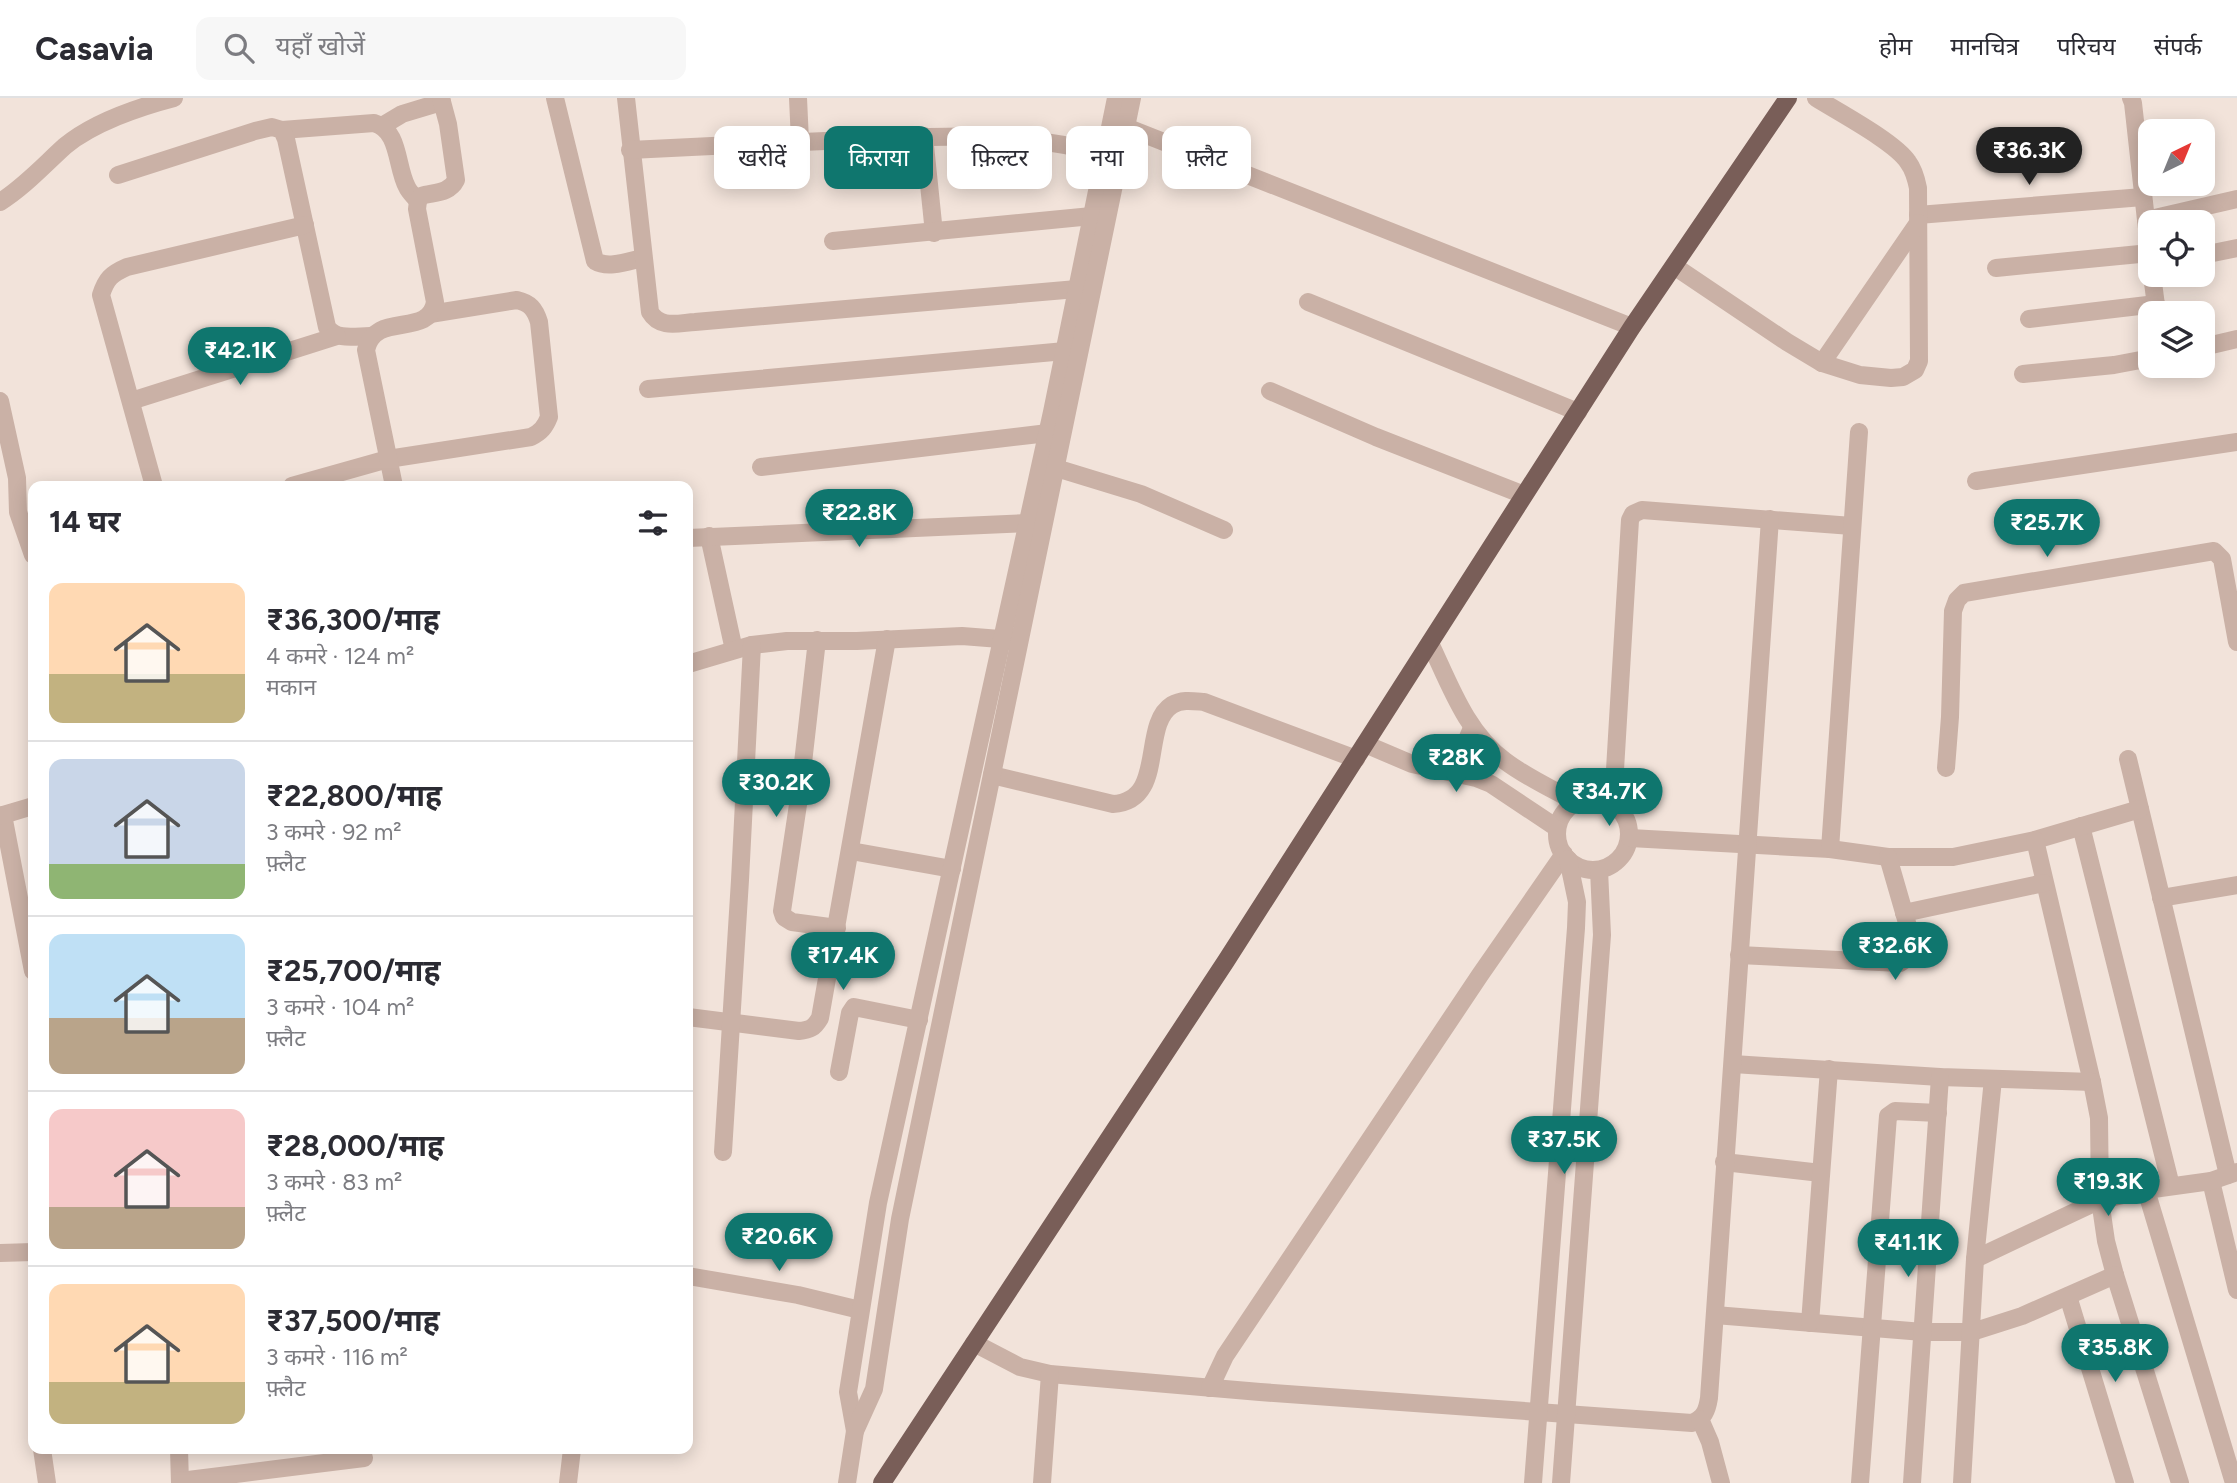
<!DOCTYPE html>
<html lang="hi">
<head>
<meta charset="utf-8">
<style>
  body { margin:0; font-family:Figtree,"Noto Sans Devanagari",sans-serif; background:#f7f7f7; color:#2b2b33; height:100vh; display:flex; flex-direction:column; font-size:26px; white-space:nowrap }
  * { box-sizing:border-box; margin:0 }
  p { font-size:23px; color:#7c7c81 }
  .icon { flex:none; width:38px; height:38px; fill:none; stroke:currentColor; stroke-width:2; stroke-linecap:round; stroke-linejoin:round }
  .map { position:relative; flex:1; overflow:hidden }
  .panel { position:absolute; left:28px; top:383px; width:665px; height:973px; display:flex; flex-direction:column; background:#fff; border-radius:14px; box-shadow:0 4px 18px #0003 }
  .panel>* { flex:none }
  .guide { position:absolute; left:714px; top:28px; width:665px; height:63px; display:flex; gap:14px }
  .needle { width:46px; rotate:43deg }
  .tools { position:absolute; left:2138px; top:21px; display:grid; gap:14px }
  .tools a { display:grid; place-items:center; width:77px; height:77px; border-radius:14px; background:#fff; box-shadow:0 4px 18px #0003; font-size:35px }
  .price { position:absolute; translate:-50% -60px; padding:0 16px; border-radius:24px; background:#0f766e; color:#fff; font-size:23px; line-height:46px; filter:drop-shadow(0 2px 4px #0008) }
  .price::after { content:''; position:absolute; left:50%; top:42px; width:21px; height:16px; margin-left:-10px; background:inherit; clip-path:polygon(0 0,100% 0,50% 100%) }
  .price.current { background:#222; color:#fff }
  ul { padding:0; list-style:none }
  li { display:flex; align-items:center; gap:21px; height:175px; padding:0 21px }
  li+li { border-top:2px solid #e1e1e2 }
  li span { display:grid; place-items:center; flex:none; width:196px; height:140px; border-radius:14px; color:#555 }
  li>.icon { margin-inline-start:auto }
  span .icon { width:84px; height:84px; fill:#fffc; stroke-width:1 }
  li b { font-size:30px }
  h2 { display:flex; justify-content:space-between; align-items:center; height:84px; padding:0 21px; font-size:30px }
  .tag { padding:0 24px; border-radius:14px; background:#fff; box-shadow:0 4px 18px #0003; font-size:24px; line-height:63px }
  .tag.current { background:#0f766e; color:#fff }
  header { display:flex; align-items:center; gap:42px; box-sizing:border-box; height:98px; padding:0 35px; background:#fff; border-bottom:2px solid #e1e1e2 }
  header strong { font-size:33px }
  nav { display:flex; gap:38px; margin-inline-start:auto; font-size:24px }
  .search { width:490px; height:63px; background:#f7f7f7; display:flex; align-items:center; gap:18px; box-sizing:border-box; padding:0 24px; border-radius:14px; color:#7c7c81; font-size:26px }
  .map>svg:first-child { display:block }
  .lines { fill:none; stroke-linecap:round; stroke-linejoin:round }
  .minor { stroke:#cab1a6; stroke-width:18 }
  .major { stroke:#795e58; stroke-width:18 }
</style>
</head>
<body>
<header>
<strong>Casavia</strong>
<div class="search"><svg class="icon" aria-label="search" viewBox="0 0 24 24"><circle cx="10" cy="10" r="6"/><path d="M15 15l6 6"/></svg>यहाँ खोजें</div>
<nav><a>होम</a><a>मानचित्र</a><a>परिचय</a><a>संपर्क</a></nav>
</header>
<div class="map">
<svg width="2237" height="1385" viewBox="0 0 2237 1385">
  <rect width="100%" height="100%" fill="#f2e3da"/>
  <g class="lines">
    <!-- minor -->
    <g class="minor">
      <path d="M555 0 595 163C608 171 629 163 643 160"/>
      <path d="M626 0 650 214C660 231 678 225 695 224L1077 191"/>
      <polyline points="798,0 800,43"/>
      <polyline points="2131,0 2133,5 2146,122 2237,101"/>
      <polyline points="382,28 402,16 442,4"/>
      <polyline points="1126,29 1632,229"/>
      <path d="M282 32 374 25C400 32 396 69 407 89 409 94 414 98 418 103"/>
      <polyline points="924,38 934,135"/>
      <path d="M630 52C710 48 791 44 871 41 950 38 1028 33 1104 57"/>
      <path d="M118 77 255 33 272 29 282 32 286 41 327 229C336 243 356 238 370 238"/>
      <path d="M0 104C24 89 44 67 65 48 93 25 139 9 174 0"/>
      <polyline points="1918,117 2143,99"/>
      <polyline points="2146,122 2151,164"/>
      <polyline points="833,143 1092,118"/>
      <polyline points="2203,157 2237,150"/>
      <path d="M1674 168 1787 244 1822 265 1860 277 1891 280 1903 279 1915 272 1919 263 1918 90C1916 80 1914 72 1908 64 1895 44 1838 14 1816 0"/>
      <polyline points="1996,170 2150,155"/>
      <polyline points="2152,177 2157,215"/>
      <polyline points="1308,204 1578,314"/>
      <polyline points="2029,221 2156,206"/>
      <polyline points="2203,249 2237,241"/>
      <polyline points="1822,265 1918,125"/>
      <polyline points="2023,276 2114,267 2151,260"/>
      <polyline points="648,291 1065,253"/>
      <polyline points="1270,293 1376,339 1524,397"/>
      <polyline points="0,303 17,380 18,414 33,457"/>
      <polyline points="131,303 337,238"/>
      <polyline points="761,369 1048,335"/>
      <polyline points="1056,370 1141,396 1224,432"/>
      <polyline points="1976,383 2237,344"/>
      <path d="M154 388 101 197C106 181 111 176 127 169L305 127"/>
      <path d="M292 388 388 361 531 339C541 334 545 329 549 319L539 224C535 211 530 205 517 202L430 216"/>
      <path d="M394 388 366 252C375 212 429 241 435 204L417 111 418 103 421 98C434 94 449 96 456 82L448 26 441 0"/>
      <polyline points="709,438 734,552"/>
      <polyline points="688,440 1028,425"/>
      <polyline points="817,542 799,700 782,813 784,819 792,824 837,830"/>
      <path d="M1430 545C1450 587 1466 634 1505 663 1526 679 1552 691 1576 704"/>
      <polyline points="688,566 752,547 787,543 857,543 962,538 1013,542"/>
      <polyline points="1365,646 1412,666 1476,680 1491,686 1557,730"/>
      <polyline points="2128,661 2228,1077"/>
      <polyline points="1946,670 1950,619 1953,513 1957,502 1964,495 2214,453 2222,461 2237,544"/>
      <polyline points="1441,673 1465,646 1472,630"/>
      <path d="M992 677 1113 706C1167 703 1140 627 1172 607 1182 601 1193 603 1204 604L1356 661"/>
      <circle cx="1593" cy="736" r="36"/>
      <polyline points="1613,705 1630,422 1633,416 1642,412 1852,428"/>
      <polyline points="3,717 33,873"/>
      <polyline points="0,718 33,708"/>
      <polyline points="2081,728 2171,1088"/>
      <polyline points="1630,740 1830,751 1888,759 1953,759 2035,742 2140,711"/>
      <polyline points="2035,742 2092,984 2099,1020 2100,1102 2106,1143 2115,1177 2180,1385"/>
      <polyline points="1830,751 1859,334"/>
      <polyline points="851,753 952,771"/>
      <polyline points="2161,800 2237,787"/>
      <polyline points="1904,815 2044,785"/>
      <path d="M1739 857 1900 865C1910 859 1912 854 1912 842L1888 759"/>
      <path d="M688 919 799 933C810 932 814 930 820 920L887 541"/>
      <polyline points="1733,966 1940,979 2092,984"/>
      <polyline points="839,974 850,915 854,909 919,922"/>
      <polyline points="723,1054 740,782 752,547"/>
      <polyline points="1724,1064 1821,1075"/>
      <polyline points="2211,1083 2237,1192"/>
      <polyline points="2146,1092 2234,1385"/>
      <polyline points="0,1155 33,1154"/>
      <polyline points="1975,1161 2100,1102 2146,1092 2211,1083 2237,1074"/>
      <polyline points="688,1178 798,1197 860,1212"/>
      <polyline points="2068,1198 2125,1385"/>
      <polyline points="1715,1217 1923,1234 1972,1234 2022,1218 2115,1177"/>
      <polyline points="1810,1225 1829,971"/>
      <path d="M974 1245 1020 1269 1050 1276 1260 1294 1692 1325C1704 1320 1707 1313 1709 1300L1770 421"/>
      <polyline points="1210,1290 1225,1258 1480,877 1564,756"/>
      <polyline points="1700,1321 1710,1344 1721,1385"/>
      <polyline points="855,1333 848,1294 878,1105 1052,314 1116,0"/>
      <polyline points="42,1351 47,1385"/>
      <polyline points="179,1351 180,1385"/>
      <polyline points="180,1383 364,1360"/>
      <polyline points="568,1385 572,1351"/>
      <polyline points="847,1385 855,1333 874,1291 900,1121 1132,0"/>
      <polyline points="1042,1385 1050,1276"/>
      <polyline points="1533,1385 1576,830 1577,804 1568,761"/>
      <polyline points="1561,1385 1602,837 1599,772"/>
      <polyline points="1860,1385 1888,1018 1895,1013 1938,1015"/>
      <polyline points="1912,1385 1940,979"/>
      <polyline points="1962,1385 1975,1161 1993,981"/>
    </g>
    <!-- major -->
    <polyline class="major" points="882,1385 1226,863 1632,229 1788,0"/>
  </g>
</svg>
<div class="tools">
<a><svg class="needle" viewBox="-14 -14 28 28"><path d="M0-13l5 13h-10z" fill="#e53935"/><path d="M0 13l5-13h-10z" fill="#7c7c81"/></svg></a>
<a><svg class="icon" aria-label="locate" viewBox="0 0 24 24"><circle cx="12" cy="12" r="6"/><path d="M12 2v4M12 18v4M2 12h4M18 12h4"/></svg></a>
<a><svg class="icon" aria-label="layers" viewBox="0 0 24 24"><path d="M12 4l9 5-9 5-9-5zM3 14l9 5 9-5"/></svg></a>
</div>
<b class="price current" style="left:2029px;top:89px">₹36.3K</b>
<b class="price" style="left:240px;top:289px">₹42.1K</b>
<b class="price" style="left:859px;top:451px">₹22.8K</b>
<b class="price" style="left:2047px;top:461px">₹25.7K</b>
<b class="price" style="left:1456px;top:696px">₹28K</b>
<b class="price" style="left:776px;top:721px">₹30.2K</b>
<b class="price" style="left:1609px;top:730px">₹34.7K</b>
<b class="price" style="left:1895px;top:884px">₹32.6K</b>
<b class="price" style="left:843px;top:894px">₹17.4K</b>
<b class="price" style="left:1564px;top:1078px">₹37.5K</b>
<b class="price" style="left:2108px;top:1120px">₹19.3K</b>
<b class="price" style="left:779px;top:1175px">₹20.6K</b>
<b class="price" style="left:1908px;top:1181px">₹41.1K</b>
<b class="price" style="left:2115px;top:1286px">₹35.8K</b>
<div class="guide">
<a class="tag">खरीदें</a>
<a class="tag current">किराया</a>
<a class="tag">फ़िल्टर</a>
<a class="tag">नया</a>
<a class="tag">फ़्लैट</a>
</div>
<section class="panel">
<h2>14 घर<svg class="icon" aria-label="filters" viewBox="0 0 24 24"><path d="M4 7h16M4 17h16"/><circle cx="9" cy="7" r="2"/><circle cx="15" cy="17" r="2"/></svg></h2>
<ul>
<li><span style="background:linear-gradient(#ffd9b3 65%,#c2b280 0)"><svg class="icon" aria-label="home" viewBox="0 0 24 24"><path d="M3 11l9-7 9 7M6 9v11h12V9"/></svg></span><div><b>₹36,300/माह</b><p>4 कमरे · 124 m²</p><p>मकान</p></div></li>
<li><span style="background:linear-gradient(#c9d6e8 75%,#8fb573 0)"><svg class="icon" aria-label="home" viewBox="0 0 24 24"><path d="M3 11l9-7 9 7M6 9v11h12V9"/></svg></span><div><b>₹22,800/माह</b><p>3 कमरे · 92 m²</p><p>फ़्लैट</p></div></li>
<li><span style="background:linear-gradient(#bfe0f5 60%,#b9a48a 0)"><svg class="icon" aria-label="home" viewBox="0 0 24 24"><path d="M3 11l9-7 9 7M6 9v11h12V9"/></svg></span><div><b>₹25,700/माह</b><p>3 कमरे · 104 m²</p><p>फ़्लैट</p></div></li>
<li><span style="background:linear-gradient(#f6c9c9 70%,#b9a48a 0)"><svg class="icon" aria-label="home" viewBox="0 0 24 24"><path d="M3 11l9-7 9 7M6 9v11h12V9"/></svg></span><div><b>₹28,000/माह</b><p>3 कमरे · 83 m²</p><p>फ़्लैट</p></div></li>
<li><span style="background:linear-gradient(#ffd9b3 70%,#c2b280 0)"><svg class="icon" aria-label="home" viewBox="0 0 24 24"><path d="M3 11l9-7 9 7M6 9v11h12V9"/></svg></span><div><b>₹37,500/माह</b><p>3 कमरे · 116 m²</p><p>फ़्लैट</p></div></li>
</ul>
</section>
</div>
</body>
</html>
